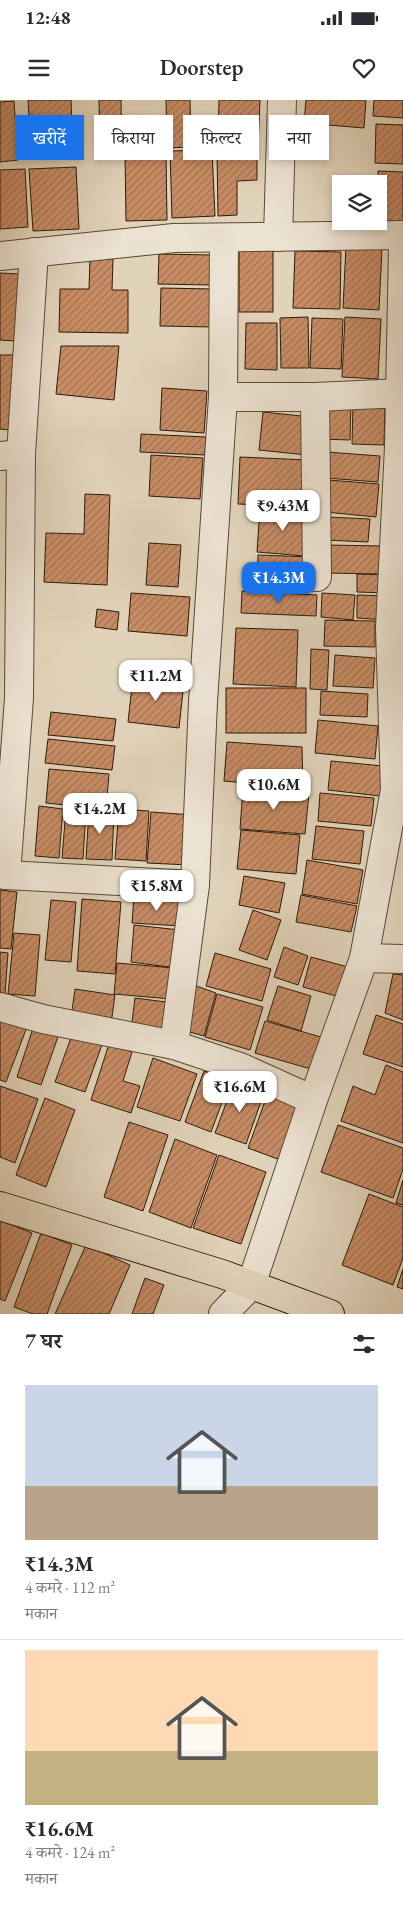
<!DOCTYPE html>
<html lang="hi">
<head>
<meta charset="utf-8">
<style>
  body { margin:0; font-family:"EB Garamond","Noto Serif Devanagari",serif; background:#f2f2f3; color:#2b2b33; height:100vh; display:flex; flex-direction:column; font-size:19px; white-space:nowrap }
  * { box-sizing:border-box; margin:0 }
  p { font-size:16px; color:#7c7c81 }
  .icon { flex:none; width:28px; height:28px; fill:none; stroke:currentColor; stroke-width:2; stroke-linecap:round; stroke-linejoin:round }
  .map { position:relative; height:1214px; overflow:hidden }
  .side { display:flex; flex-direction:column; background:#fff; flex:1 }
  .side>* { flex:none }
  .banner { position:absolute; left:15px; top:15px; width:374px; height:45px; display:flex; gap:10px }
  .buttons { position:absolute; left:332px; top:75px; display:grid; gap:10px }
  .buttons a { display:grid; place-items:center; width:55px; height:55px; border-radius:0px; background:#fff; box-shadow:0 2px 8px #0003; font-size:25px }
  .price { position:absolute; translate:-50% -42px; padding:0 11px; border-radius:10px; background:#fff; color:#222; font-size:16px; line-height:32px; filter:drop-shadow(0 1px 2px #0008) }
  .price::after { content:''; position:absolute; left:50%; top:30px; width:15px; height:11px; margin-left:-8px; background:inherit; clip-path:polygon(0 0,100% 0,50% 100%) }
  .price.current { background:#1a73e8; color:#fff }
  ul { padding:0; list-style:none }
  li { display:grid; align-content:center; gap:10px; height:265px; padding:0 25px }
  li+li { border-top:1px solid #e1e1e2 }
  li span { display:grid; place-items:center; height:155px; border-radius:0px; color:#555 }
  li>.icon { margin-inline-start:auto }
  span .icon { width:90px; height:90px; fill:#fffc; stroke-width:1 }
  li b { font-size:21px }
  h2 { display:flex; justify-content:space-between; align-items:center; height:60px; padding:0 25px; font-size:21px }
  .tag { padding:0 18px; border-radius:0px; background:#fff; box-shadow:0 2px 8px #0003; font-size:18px; line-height:45px }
  .tag.current { background:#1a73e8; color:#fff }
  .status { display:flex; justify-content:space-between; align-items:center; height:35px; padding:0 25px; background:#fff; direction:ltr }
  .status svg { height:14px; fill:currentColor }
  header { display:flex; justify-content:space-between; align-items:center; height:65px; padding:0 25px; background:#fff; font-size:22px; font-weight:600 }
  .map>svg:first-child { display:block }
  .building { fill:url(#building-hatch); stroke:#2c1b07 }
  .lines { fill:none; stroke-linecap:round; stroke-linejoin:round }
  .minor-casing { stroke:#594934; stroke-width:30 }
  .major-casing { stroke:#2c1b07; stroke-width:30 }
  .minor { stroke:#ece2d2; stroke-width:28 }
  .major { stroke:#e1d3ba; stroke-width:28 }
</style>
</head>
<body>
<div class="status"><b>12:48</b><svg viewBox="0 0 49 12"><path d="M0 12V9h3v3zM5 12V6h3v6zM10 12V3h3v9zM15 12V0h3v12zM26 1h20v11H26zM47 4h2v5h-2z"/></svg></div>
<header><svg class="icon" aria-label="menu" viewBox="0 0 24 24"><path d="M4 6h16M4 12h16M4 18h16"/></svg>Doorstep<svg class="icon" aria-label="heart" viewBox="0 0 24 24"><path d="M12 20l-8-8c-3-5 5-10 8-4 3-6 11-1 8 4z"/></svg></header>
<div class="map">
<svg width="403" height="1214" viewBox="0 0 403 1214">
  <defs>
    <pattern id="building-hatch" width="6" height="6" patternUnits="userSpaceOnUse" patternTransform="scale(1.25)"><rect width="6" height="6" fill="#c98d66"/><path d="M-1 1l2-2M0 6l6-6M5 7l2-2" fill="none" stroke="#a37252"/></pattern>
  </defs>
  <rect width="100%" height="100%" fill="#e1d3ba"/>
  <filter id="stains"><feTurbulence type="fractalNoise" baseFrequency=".004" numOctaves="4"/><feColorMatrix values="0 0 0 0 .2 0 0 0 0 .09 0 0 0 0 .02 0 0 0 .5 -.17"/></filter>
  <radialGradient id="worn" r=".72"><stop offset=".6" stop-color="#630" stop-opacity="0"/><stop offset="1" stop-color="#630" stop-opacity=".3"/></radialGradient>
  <!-- building -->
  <g class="building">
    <polygon points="28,0 71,0 73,52 31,54"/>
    <polygon points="99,0 121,0 122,53 100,54"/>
    <polygon points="166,0 190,0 191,47 167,48"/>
    <polygon points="219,0 260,0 258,46 218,44"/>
    <polygon points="306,0 366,0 364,28 304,23"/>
    <polygon points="374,0 403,0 403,18 373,16"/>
    <polygon points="14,1 18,60 0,62 0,2"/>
    <polygon points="376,24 403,25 403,64 375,63"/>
    <polygon points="212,50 215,116 172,118 170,51"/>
    <polygon points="257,50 257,80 237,81 237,115 218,116 217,52"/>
    <polygon points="125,53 166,53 167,120 126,121"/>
    <polygon points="76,67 79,129 33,131 29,69"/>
    <polygon points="25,69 28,127 0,129 0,70"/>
    <polygon points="378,71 403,72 403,122 379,120"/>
    <polygon points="346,146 382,148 379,210 343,208"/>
    <rect x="239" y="148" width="34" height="64"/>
    <polygon points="295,151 341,152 340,209 293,208"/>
    <polygon points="159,154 211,155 211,185 158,184"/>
    <polygon points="90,158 113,159 112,190 128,190 128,233 59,232 60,189 89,189"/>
    <polygon points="0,173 19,174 15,241 0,240"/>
    <polygon points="161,188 213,189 212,227 160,226"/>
    <polygon points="308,217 309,268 281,268 280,218"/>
    <polygon points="345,217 381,219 378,279 342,277"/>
    <polygon points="312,218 343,219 341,269 310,268"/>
    <polygon points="246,223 277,223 277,270 245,269"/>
    <polygon points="61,246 119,246 114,300 56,294"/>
    <polygon points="0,255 15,255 11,330 0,329"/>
    <polygon points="162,288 207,291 204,333 160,330"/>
    <polygon points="320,303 351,304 350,340 319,339"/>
    <polygon points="353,304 385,305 384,345 352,344"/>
    <polygon points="263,312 311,317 307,355 259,350"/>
    <polygon points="141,334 206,337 205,355 140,352"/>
    <polygon points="327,352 380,356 378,382 325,378"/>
    <polygon points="151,355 203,358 200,399 149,396"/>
    <polygon points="240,357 308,360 306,407 238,404"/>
    <polygon points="328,380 379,384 376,417 325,412"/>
    <polygon points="85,394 110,395 107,485 44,482 46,433 84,434"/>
    <polygon points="260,408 308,411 305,456 257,452"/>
    <polygon points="327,417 370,419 368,442 326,440"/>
    <polygon points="149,443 181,445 178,487 146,485"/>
    <polygon points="326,445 382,446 381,474 325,473"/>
    <polygon points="258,455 310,457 309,492 257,490"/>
    <polygon points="357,474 387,475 387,493 357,492"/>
    <polygon points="242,491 317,495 316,516 241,513"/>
    <polygon points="131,493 190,497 187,536 128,531"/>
    <polygon points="322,493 355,495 353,520 321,517"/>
    <polygon points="357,495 387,496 387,520 357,518"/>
    <polygon points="97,509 119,512 117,530 95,527"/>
    <polygon points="325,520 375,521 375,547 324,546"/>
    <polygon points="236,528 298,530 296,587 233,584"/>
    <polygon points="311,549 329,550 327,590 310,589"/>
    <polygon points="335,555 375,558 373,588 333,586"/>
    <polygon points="133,577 184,582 179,628 128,622"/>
    <rect x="226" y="588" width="80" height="45"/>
    <polygon points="321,591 368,594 367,617 320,615"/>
    <polygon points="51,612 116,619 113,641 48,635"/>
    <polygon points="318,620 378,626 375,659 315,653"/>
    <polygon points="48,639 115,646 112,670 45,663"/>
    <polygon points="227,642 302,647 303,688 224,681"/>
    <polygon points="331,661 383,666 380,696 328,690"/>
    <polygon points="49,669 109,674 106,709 46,703"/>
    <polygon points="243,688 309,693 305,734 240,729"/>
    <polygon points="320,693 374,698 371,726 318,721"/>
    <polygon points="39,706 63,709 59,758 35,756"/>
    <polygon points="66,709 86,711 83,759 62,758"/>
    <polygon points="119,709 149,711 146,761 115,759"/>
    <polygon points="89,710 114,712 112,760 86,759"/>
    <polygon points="151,712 193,715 189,765 147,763"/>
    <polygon points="316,726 364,731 360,764 312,759"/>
    <polygon points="241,730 300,735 296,774 237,769"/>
    <polygon points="307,760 363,770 357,804 302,794"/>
    <polygon points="244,776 285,783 279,813 239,805"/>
    <polygon points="0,790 17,792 11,849 0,848"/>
    <polygon points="301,795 357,806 351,832 296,822"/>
    <polygon points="134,797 182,800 181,826 132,823"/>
    <polygon points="82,799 121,802 115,874 77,871"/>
    <polygon points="51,800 76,802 71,862 45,860"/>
    <polygon points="253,810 281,820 267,860 239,850"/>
    <polygon points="134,825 180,830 176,868 131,862"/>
    <polygon points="14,833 40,835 35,896 8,894"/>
    <polygon points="284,847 308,856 298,885 274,877"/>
    <polygon points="0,852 8,853 5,894 0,893"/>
    <polygon points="215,853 271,869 262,901 206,886"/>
    <polygon points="311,857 348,867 340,897 303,887"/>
    <polygon points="117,863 174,868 171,899 114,894"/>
    <polygon points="393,874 403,875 403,920 385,913"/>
    <polygon points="191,884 216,893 204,936 179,929"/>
    <polygon points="278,886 311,896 301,931 267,920"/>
    <polygon points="75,889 115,895 111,924 71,918"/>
    <polygon points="217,894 263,907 250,950 205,937"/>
    <polygon points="135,898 174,903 170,935 131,930"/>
    <polygon points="376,915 403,924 403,967 363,954"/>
    <polygon points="0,917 27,927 6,982 0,980"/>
    <polygon points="265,921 321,937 311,969 255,953"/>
    <polygon points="34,925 59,934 41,985 17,977"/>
    <polygon points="73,932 103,942 85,992 55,982"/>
    <polygon points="109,944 132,952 123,981 140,986 131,1013 91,1000"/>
    <polygon points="153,958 197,974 180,1021 137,1007"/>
    <polygon points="386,965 403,972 403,1043 341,1021 353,986 375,995"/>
    <polygon points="204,971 230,981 211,1032 185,1022"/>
    <polygon points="234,982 264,993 246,1044 215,1033"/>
    <polygon points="0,986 38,999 15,1063 0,1057"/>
    <polygon points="268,993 303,1006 283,1061 248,1048"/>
    <polygon points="45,998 75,1010 46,1087 16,1075"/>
    <polygon points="129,1022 168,1035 143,1111 104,1097"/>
    <polygon points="338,1025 403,1048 403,1069 393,1098 321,1072"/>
    <polygon points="175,1039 217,1055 191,1128 149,1112"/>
    <polygon points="219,1055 266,1072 241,1144 193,1128"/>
    <polygon points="403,1080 403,1105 396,1103"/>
    <polygon points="369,1094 403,1107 403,1158 393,1185 342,1165"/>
    <polygon points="0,1120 32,1133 5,1201 0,1199"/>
    <polygon points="41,1133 72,1145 47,1214 33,1214 14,1207"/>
    <polygon points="86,1145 130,1165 109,1214 55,1214"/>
    <polygon points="403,1169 403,1189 397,1187"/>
    <polygon points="145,1178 164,1185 153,1214 132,1214"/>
  </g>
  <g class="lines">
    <defs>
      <g id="minor">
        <polyline points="278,137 282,0"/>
        <polyline points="0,156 174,138 403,135"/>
        <polyline points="223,297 315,297 403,293"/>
        <polyline points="315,297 317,477"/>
        <polyline points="21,354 34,152"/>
        <polyline points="0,356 21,354 19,598 6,775 0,774"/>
        <polyline points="6,775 195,785"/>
        <polyline points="364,858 403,859"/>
        <polyline points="0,907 43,919 174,945 240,967 313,1000"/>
        <polyline points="174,945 195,785 203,602 223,297 224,138"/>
        <polyline points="223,1214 251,1185 313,1000 364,858 395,690 390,528 399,347 403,147"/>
      </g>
      <polyline id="major" points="0,1106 222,1174 330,1214"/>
    </defs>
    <!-- minor casing -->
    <use href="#minor" class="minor-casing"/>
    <!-- major casing -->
    <use href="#major" class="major-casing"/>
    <!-- minor -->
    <use href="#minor" class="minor"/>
    <!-- major -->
    <use href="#major" class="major"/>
  </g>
  <rect width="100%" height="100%" filter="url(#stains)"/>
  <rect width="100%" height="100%" fill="url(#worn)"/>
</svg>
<div class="buttons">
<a><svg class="icon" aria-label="layers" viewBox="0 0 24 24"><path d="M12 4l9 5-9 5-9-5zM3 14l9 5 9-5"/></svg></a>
</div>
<b class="price" style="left:283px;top:432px">₹9.43M</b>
<b class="price current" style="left:279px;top:504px">₹14.3M</b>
<b class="price" style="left:156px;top:602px">₹11.2M</b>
<b class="price" style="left:274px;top:711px">₹10.6M</b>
<b class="price" style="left:100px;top:735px">₹14.2M</b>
<b class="price" style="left:157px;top:812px">₹15.8M</b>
<b class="price" style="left:240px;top:1013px">₹16.6M</b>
<div class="banner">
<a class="tag current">खरीदें</a>
<a class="tag">किराया</a>
<a class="tag">फ़िल्टर</a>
<a class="tag">नया</a>
</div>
</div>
<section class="side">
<h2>7 घर<svg class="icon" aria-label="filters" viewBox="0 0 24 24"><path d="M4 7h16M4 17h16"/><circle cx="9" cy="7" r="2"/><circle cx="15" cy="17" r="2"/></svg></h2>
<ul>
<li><span style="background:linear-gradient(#c9d6e8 65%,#b9a48a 0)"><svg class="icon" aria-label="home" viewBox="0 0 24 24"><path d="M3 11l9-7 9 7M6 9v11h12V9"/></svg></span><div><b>₹14.3M</b><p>4 कमरे · 112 m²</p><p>मकान</p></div></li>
<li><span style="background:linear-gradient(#ffd9b3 65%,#c2b280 0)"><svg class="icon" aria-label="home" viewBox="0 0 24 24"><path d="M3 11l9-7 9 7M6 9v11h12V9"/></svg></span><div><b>₹16.6M</b><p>4 कमरे · 124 m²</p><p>मकान</p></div></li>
</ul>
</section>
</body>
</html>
